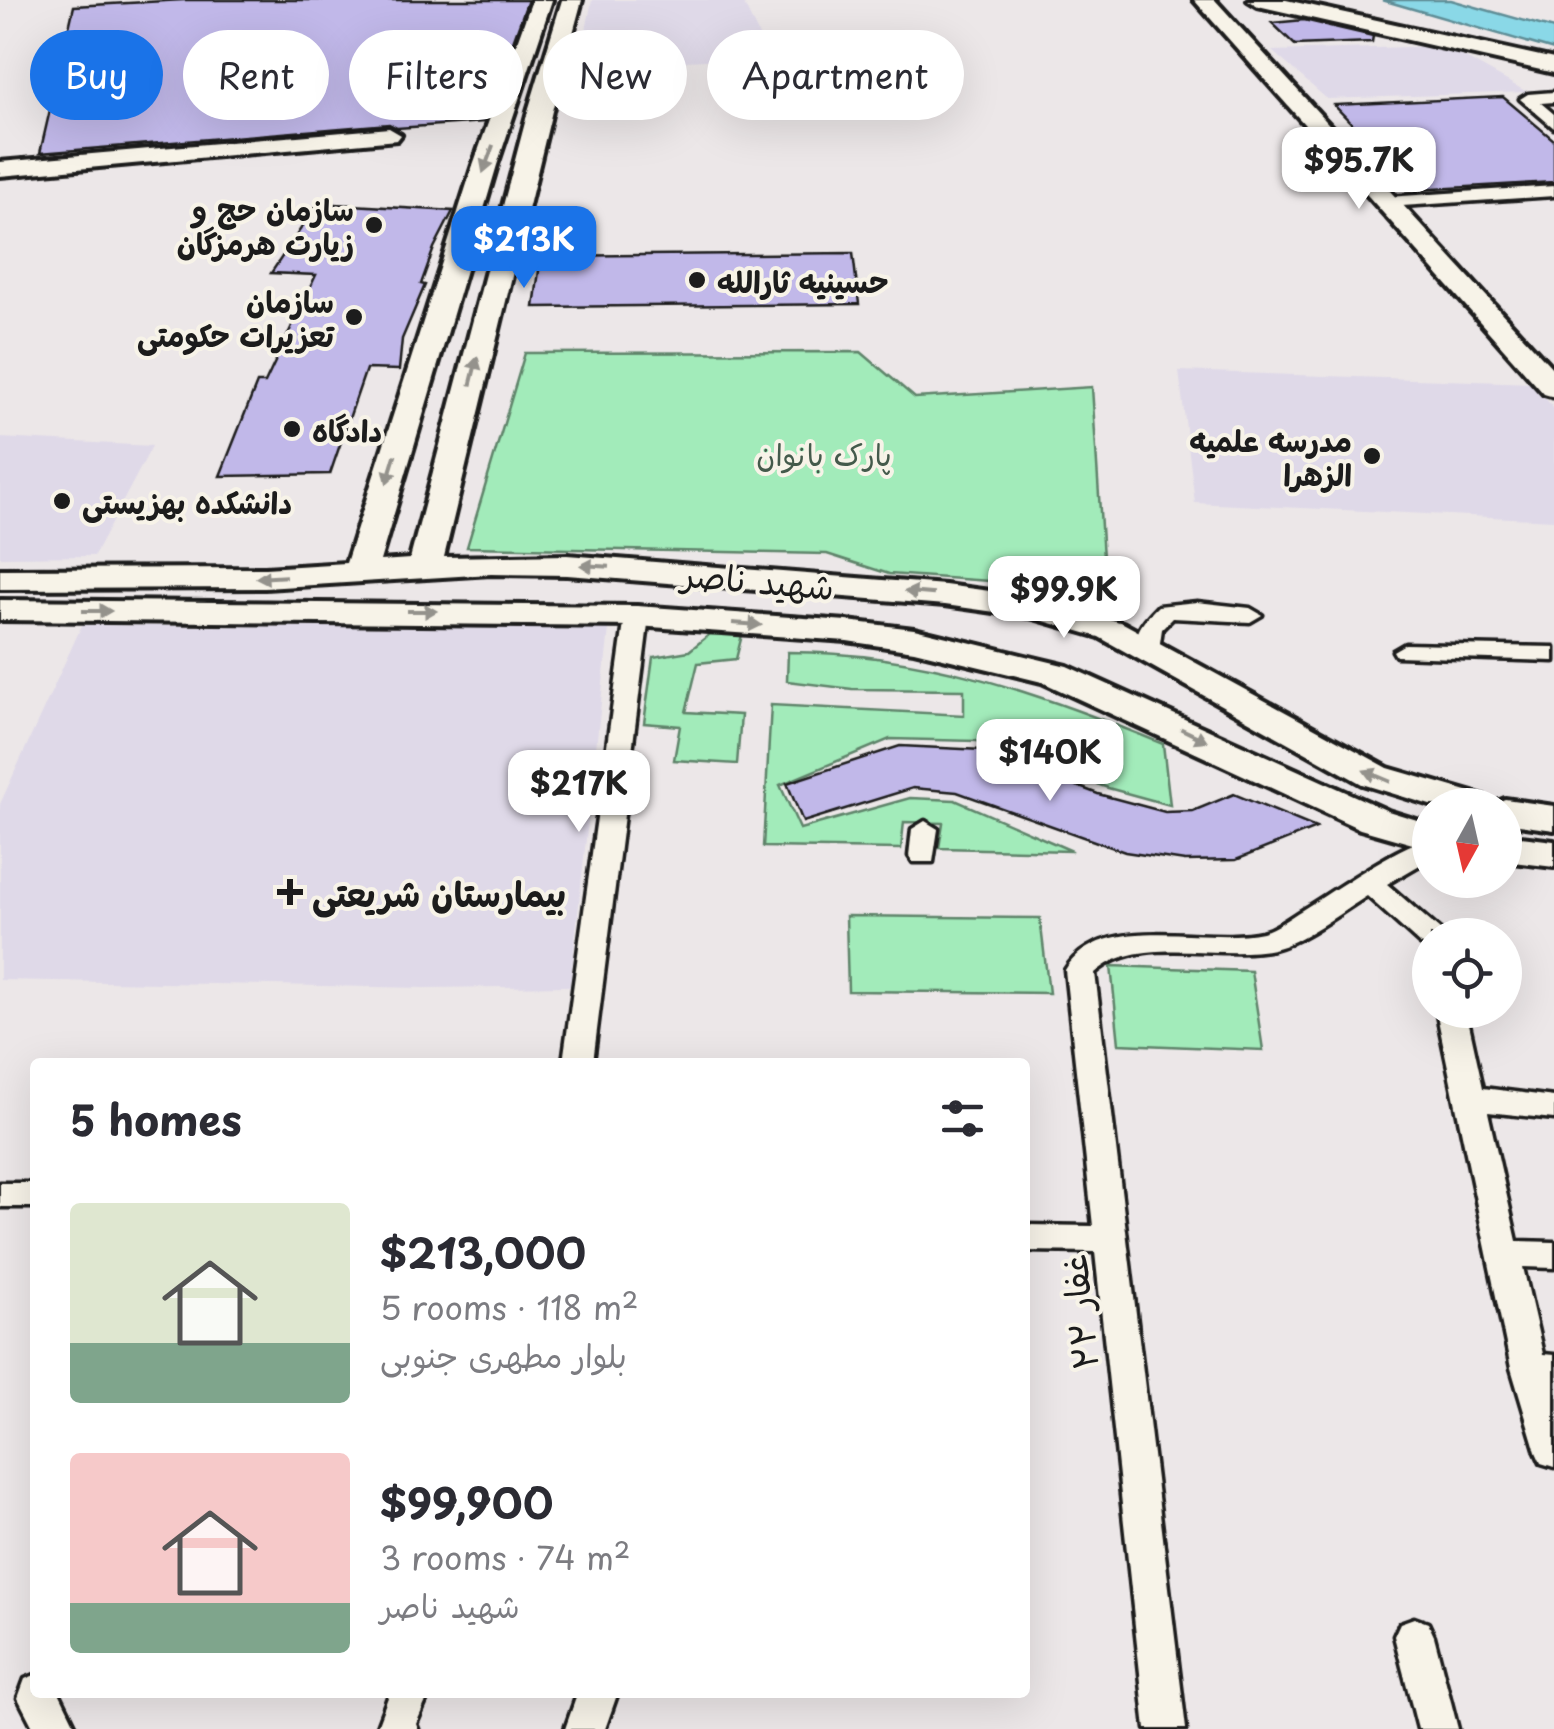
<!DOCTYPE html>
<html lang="en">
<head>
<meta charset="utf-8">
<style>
  body { margin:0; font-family:"Playpen Sans","Playpen Sans Arabic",sans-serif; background:#f2f2f3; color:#2b2b33; height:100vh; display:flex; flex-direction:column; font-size:38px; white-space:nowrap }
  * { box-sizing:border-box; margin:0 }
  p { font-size:32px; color:#7c7c81 }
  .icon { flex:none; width:55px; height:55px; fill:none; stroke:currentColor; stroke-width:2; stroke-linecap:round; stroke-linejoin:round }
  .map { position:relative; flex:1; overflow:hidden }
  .details { position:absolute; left:30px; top:1058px; width:1000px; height:640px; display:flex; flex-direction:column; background:#fff; border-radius:10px; box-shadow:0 10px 40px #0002 }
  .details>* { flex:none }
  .guide { position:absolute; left:30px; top:30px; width:1000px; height:90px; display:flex; gap:20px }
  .needle { width:65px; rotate:188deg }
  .tools { position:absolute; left:1412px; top:788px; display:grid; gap:20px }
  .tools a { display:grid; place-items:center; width:110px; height:110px; border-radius:50%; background:#fff; box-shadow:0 10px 40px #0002; font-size:50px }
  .price { position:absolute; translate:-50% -85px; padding:0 22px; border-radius:20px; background:#fff; color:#222; font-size:32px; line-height:65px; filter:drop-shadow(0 2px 5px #0008) }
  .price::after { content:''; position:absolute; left:50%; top:60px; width:30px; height:22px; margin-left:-15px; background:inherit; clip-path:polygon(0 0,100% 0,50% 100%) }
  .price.selected { background:#1a73e8; color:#fff }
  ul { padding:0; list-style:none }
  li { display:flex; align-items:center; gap:30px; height:250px; padding:0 40px }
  li span { display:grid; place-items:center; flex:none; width:280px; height:200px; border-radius:10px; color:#555 }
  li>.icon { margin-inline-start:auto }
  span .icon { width:120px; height:120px; fill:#fffc; stroke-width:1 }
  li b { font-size:42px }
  h2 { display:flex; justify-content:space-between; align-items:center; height:120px; padding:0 40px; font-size:42px }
  .chip { padding:0 35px; border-radius:45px; background:#fff; box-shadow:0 10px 40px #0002; font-size:35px; line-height:90px }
  .chip.selected { background:#1a73e8; color:#fff }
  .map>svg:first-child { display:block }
  .built { fill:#dfd9e8 }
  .green { fill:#a2ebba; stroke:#5f846b; stroke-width:2.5 }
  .water { fill:#8ad8e7; stroke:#5e8d96; stroke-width:2.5 }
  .building { fill:#c1b8e9; stroke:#1c1c1c; stroke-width:2.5 }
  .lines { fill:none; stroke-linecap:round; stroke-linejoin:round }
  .street-casing { stroke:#1c1c1c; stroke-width:7 }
  .secondary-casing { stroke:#1c1c1c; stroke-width:8 }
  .street { fill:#f7f3e8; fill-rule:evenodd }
  .secondary { fill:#f7f3e8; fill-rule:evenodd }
  .oneway { fill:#94928c }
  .poi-dot { fill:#1c1c1c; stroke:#f7f3e8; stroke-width:4 }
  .labels { text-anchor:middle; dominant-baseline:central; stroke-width:8; stroke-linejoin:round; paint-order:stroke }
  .far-poi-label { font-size:30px; font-weight:bold; fill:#1c1c1c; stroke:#f7f3e8; text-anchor:end }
  .far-park-label { font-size:30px; fill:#445a4b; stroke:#f7f3e8 }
  .street-label { font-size:35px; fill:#1c1c1c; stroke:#f7f3e8 }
  .poi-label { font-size:35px; font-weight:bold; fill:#1c1c1c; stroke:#f7f3e8; text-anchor:start }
</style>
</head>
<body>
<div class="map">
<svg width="1554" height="1729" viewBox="0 0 1554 1729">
  <rect width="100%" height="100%" fill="#ece7e8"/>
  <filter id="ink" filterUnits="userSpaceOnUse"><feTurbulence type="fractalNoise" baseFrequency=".01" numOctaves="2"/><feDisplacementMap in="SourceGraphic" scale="20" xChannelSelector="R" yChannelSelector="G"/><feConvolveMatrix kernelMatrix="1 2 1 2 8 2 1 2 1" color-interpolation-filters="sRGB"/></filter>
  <g filter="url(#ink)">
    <!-- built -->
    <g class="built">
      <polygon points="592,0 742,0 769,57 579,66"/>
      <polygon points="1444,46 1527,92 1327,99 1272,51"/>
      <polygon points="1179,371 1533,383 1554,409 1554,520 1195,503"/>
      <polygon points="0,438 152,446 94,556 0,557"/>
      <polygon points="82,625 609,629 570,986 426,988 0,980 0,804"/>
    </g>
    <!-- green -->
    <g class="green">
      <polygon points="861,352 915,398 1092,387 1105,589 889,574 827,554 467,547 525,353"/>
      <polygon points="710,634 742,635 736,659 698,663 686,712 741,715 737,764 674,760 680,726 644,723 653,657 689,651"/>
      <path d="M788 652C923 652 1039 693 1163 744L1170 805 1108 788 977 741 890 739 780 785 800 829 910 798 955 800 1072 851 939 848 943 823 904 822 901 849 763 847 771 705 964 715V690L852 689 787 681Z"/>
      <polygon points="846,916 1040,918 1049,993 848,991"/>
      <polygon points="1111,966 1251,971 1263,1050 1119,1044"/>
    </g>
    <!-- water -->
    <polygon class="water" points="1382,0 1451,0 1554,29 1554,50"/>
    <!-- building -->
    <g class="building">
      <polygon points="183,0 528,0 484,122 397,128 389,124 40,153 74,6"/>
      <polygon points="1304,20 1373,36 1372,42 1295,45 1272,23"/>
      <polygon points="1503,97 1554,140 1554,182 1416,190 1334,105"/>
      <polygon points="318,203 453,211 434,248 421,284 425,285 402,339 399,370 366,369 330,474 220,476 257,383 265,383 316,275 271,273"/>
      <polygon points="853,253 859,304 534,307 541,256"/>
      <polygon points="900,746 983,750 1098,794 1165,812 1193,811 1234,794 1316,828 1236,860 1185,861 1125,852 957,792 913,788 803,822 787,783"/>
    </g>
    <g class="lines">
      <defs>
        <g id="street">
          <polygon points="1554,92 1554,102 1541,103 1554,114 1554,128 1520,99 1528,94"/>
          <polygon points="1554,186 1554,196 1387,207 1378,202 1387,197"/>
          <path d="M1197 602 1250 608 1262 615 1250 622 1173 618 1162 629 1158 656H1140C1130 635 1143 621 1158 606Z"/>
          <polygon points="637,609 649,616 593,1062 563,1062 625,616"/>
          <polygon points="1405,644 1554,647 1554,661 1396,656 1393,651"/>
          <polygon points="925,821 938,829 933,862 913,862 909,856 912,829"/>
          <path d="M1430 838V859L1387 884 1440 930 1443 935H1430V947L1420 944 1367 896C1341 912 1301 943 1273 949 1218 961 1139 933 1095 973L1186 1729H1146L1095 1252 1025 1251V1225L1093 1226 1065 970C1102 910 1204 945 1262 932 1275 929 1290 917 1302 910 1337 889 1393 848 1430 838Z"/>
          <polygon points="1436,1010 1466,1010 1483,1088 1554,1097 1554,1119 1488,1112 1517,1241 1554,1242 1554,1268 1523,1267 1543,1354 1554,1355 1554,1467 1541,1463 1536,1452 1511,1368"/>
          <rect x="0" y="1183" width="35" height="24"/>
          <polygon points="1414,1618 1428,1623 1434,1636 1458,1729 1418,1729 1394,1636 1400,1623"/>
          <polygon points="35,1675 35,1692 59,1692 77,1729 34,1729 18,1698 25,1679"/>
          <polygon points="390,1692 430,1692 416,1724 418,1729 376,1729"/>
          <polygon points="578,1692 618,1692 605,1729 565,1729"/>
        </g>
        <g id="secondary">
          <polygon points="532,0 552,0 497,165 380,561 410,559 528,111 562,0 582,0 552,111 444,557 567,555 945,585 1034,597 1123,623 1388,768 1484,796 1489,805 1430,805 1362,784 1099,637 1030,617 945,605 567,575 491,574 265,588 0,589 0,569 265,568 346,563 473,165"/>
          <polygon points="1194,0 1215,0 1554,370 1554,397 1544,394"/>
          <polygon points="1248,0 1286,0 1554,59 1554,73 1258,6"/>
          <polygon points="389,128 401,135 397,140 0,176 0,162"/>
          <polygon points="0,600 637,606 847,621 914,629 1067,666 1388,811 1430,824 1430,849 1360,829 1042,682 914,651 847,641 637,626 0,620"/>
          <polygon points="1505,799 1554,806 1554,830 1505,823 1505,805 1490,805"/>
          <polygon points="1505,835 1554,841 1554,867 1505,861"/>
        </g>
      </defs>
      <!-- street casing -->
      <use href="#street" class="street-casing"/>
      <!-- secondary casing -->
      <use href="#secondary" class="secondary-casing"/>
      <!-- street -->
      <use href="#street" class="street"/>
      <!-- secondary -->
      <use href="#secondary" class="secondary"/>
    </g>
    <!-- one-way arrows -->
    <defs><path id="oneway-solid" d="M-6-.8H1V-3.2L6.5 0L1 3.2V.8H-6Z" transform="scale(2.5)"/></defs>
    <g class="oneway">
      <use href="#oneway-solid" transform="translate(488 159) rotate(110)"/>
      <use href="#oneway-solid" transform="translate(474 371) rotate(-76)"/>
      <use href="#oneway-solid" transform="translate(391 469) rotate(107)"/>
      <use href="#oneway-solid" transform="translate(595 566) rotate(-177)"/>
      <use href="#oneway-solid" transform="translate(271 577) rotate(177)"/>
      <use href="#oneway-solid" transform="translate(919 593) rotate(-175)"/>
      <use href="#oneway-solid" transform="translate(97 611)"/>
      <use href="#oneway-solid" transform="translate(422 611)"/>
      <use href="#oneway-solid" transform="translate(747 624) rotate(4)"/>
      <use href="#oneway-solid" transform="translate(1194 735) rotate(26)"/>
      <use href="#oneway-solid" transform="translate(1377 776) rotate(-157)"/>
    </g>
  </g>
  <!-- markers -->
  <g class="poi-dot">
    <circle cx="374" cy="225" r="10"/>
    <circle cx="697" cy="280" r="10"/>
    <circle cx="354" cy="317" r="10"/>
    <circle cx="292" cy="429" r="10"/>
    <circle cx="1372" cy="456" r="10"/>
    <circle cx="62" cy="501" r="10"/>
    <path d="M285 877h10v10h10v10h-10v10h-10v-10h-10v-10h10z"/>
  </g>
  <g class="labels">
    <!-- far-poi labels -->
    <g class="far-poi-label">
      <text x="354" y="208">سازمان حج و<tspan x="354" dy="34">زیارت هرمزگان</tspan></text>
      <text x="717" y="280" text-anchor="start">حسینیه ثارالله</text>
      <text x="334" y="300">سازمان<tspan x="334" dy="34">تعزیرات حکومتی</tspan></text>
      <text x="312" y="429" text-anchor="start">دادگاه</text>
      <text x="1352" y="439">مدرسه علمیه<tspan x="1352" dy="34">الزهرا</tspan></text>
      <text x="82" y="501" text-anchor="start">دانشکده بهزیستی</text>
    </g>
    <!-- far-park labels -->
    <g class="far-park-label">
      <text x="824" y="453">پارک بانوان</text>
    </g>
    <!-- street labels -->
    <g class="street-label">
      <text transform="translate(758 579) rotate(5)">شهید ناصر</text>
      <text transform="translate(1078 1312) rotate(-96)">غفار ۲۲</text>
    </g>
    <!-- poi labels -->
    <g class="poi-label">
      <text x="312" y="892">بیمارستان شریعتی</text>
    </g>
  </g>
</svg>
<div class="tools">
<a><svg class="needle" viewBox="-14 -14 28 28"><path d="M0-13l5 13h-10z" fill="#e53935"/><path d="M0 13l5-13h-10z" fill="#7c7c81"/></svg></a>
<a><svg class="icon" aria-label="locate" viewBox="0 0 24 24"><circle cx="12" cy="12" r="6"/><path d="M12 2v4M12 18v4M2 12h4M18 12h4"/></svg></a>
</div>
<b class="price" style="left:1359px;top:212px">$95.7K</b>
<b class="price selected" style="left:524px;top:291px">$213K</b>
<b class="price" style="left:1064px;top:641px">$99.9K</b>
<b class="price" style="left:1050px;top:804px">$140K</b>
<b class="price" style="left:579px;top:835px">$217K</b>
<div class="guide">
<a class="chip selected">Buy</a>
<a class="chip">Rent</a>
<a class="chip">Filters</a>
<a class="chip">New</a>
<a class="chip">Apartment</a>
</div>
<section class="details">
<h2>5 homes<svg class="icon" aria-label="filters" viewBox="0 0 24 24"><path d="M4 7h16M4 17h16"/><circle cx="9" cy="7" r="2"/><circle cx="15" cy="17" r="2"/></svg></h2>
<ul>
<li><span style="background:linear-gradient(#dfe7d0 70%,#7fa58c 0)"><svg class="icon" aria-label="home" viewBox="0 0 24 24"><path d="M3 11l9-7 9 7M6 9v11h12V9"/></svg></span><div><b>$213,000</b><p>5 rooms · 118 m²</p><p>بلوار مطهری جنوبی</p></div></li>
<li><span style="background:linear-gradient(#f6c9c9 75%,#7fa58c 0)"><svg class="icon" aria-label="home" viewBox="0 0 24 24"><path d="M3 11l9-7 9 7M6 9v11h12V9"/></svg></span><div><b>$99,900</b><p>3 rooms · 74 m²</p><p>شهید ناصر</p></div></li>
</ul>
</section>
</div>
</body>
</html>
